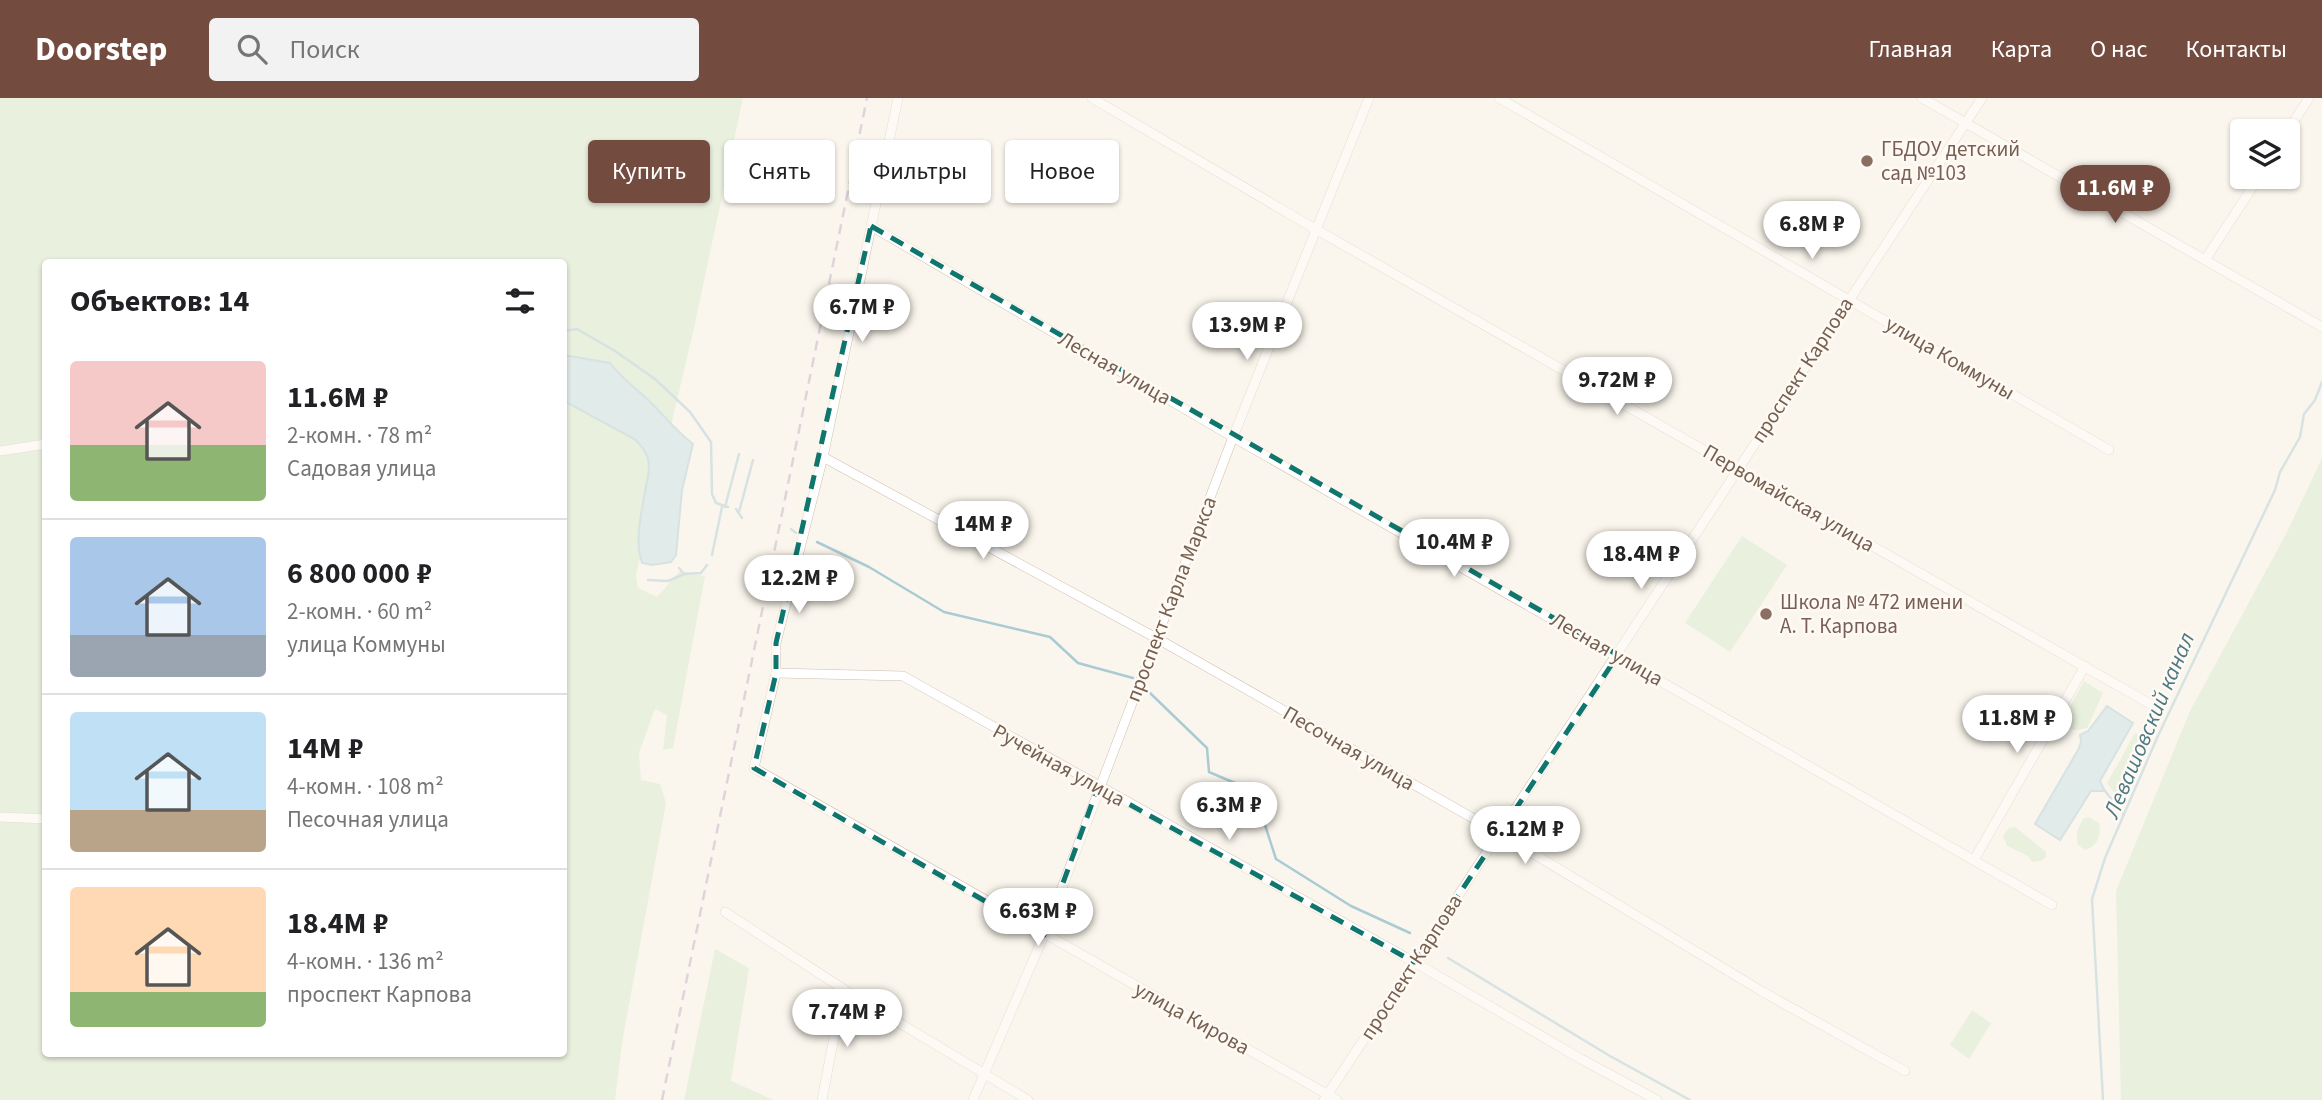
<!DOCTYPE html>
<html lang="ru">
<head>
<meta charset="utf-8">
<style>
  body { margin:0; font-family:"Source Sans 3",sans-serif; background:#f2f2f2; color:#202124; height:100vh; display:flex; flex-direction:column; font-size:26px; white-space:nowrap }
  * { box-sizing:border-box; margin:0 }
  p { font-size:23px; color:#757577 }
  .icon { flex:none; width:38px; height:38px; fill:none; stroke:currentColor; stroke-width:2; stroke-linecap:round; stroke-linejoin:round }
  .map { position:relative; flex:1; overflow:hidden }
  .drawer { position:absolute; left:42px; top:161px; width:525px; height:798px; display:flex; flex-direction:column; background:#fff; border-radius:7px; box-shadow:0 2px 5px #0004 }
  .drawer>* { flex:none }
  .guide { position:absolute; left:588px; top:42px; width:665px; height:63px; display:flex; gap:14px }
  .fabs { position:absolute; left:2230px; top:21px; display:grid; gap:14px }
  .fabs a { display:grid; place-items:center; width:70px; height:70px; border-radius:7px; background:#fff; box-shadow:0 2px 5px #0004; font-size:35px }
  .price { position:absolute; translate:-50% -60px; padding:0 16px; border-radius:24px; background:#fff; color:#222; font-size:23px; line-height:46px; filter:drop-shadow(0 2px 4px #0008) }
  .price::after { content:''; position:absolute; left:50%; top:42px; width:21px; height:16px; margin-left:-10px; background:inherit; clip-path:polygon(0 0,100% 0,50% 100%) }
  .price.selected { background:#734c3f; color:#fff }
  ul { padding:0; list-style:none }
  li { display:flex; align-items:center; gap:21px; height:175px; padding:0 28px }
  li+li { border-top:2px solid #e0e0e0 }
  li span { display:grid; place-items:center; flex:none; width:196px; height:140px; border-radius:7px; color:#555 }
  li>.icon { margin-inline-start:auto }
  span .icon { width:84px; height:84px; fill:#fffc; stroke-width:1 }
  li b { font-size:30px }
  h2 { display:flex; justify-content:space-between; align-items:center; height:84px; padding:0 28px; font-size:30px }
  .tag { padding:0 24px; border-radius:7px; background:#fff; box-shadow:0 2px 5px #0004; font-size:24px; line-height:63px }
  .tag.selected { background:#734c3f; color:#fff }
  header { display:flex; align-items:center; gap:42px; box-sizing:border-box; height:98px; padding:0 35px; background:#734c3f; color:#fff }
  header strong { font-size:33px }
  nav { display:flex; gap:38px; margin-inline-start:auto; font-size:24px }
  .search { width:490px; height:63px; background:#f2f2f2; display:flex; align-items:center; gap:18px; box-sizing:border-box; padding:0 24px; border-radius:7px; color:#757577; font-size:26px }
  .map>svg:first-child { display:block }
  .green { fill:#d6e8cc; fill-rule:evenodd }
  .water { fill:#c2dde4; stroke:#aacbd4; stroke-width:2 }
  .lines { fill:none; stroke-linecap:round; stroke-linejoin:round }
  .stream { stroke:#aacbd4; stroke-width:2.5 }
  .minor-casing { stroke:#cdbfb3; stroke-width:10 }
  .minor { stroke:#fff; stroke-width:9 }
  .rail { stroke:#baabc5; stroke-width:2.5; stroke-dasharray:10 7; stroke-linecap:butt }
  .marked { fill:none; stroke:#0f766e; stroke-width:5; stroke-dasharray:14 9; stroke-linejoin:round }
  .education-dot { fill:#8d6e63; stroke:#fefaf3; stroke-width:2.5 }
  .labels { text-anchor:middle; dominant-baseline:central; stroke-width:5; stroke-linejoin:round; paint-order:stroke }
  .education-label { font-size:21px; fill:#785e54; stroke:#fefaf3; text-anchor:start }
  .street-label { font-size:21px; fill:#756051; stroke:#fefaf3 }
  .water-label { font-size:23px; font-style:italic; fill:#4c7985; stroke:#fefaf3 }
</style>
</head>
<body>
<header>
<strong>Doorstep</strong>
<div class="search"><svg class="icon" aria-label="search" viewBox="0 0 24 24"><circle cx="10" cy="10" r="6"/><path d="M15 15l6 6"/></svg>Поиск</div>
<nav><a>Главная</a><a>Карта</a><a>О нас</a><a>Контакты</a></nav>
</header>
<div class="map">
<svg width="2322" height="1002" viewBox="0 0 2322 1002">
  <rect width="100%" height="100%" fill="#fbf6ed"/>
  <!-- green -->
  <g class="green">
    <path d="M0 0H743L694 230 636 477 638 490 657 499 680 473 705 478 673 650 663 652 667 617 655 611 639 655 641 682 660 686 666 705 622 945 615 1002H0ZM46 164H564V956H46Z"/>
    <polygon points="2322,360 2322,1002 2121,1002 2116,793 2190,613 2287,434"/>
    <polygon points="1742,438 1787,467 1730,554 1685,525"/>
    <path d="M2084 583 2103 595 2087 630C2076 633 2066 634 2063 621Z"/>
    <polygon points="2135,635 2147,643 2123,697 2118,701 2107,685"/>
    <path d="M2089 719 2099 725C2102 736 2097 749 2085 752L2077 746V733L2083 721Z"/>
    <polygon points="2015,729 2046,754 2046,759 2041,763 2032,764 2028,758 2007,748 2003,738 2009,730"/>
    <polygon points="715,851 749,870 731,983 774,1002 684,1002"/>
    <polygon points="1972,912 1991,925 1969,961 1950,947"/>
  </g>
  <!-- water -->
  <g class="water">
    <path d="M564 257 610 265C621 279 633 288 646 300 662 315 675 332 693 346L682 392 676 457 671 464 652 467 642 465C634 442 642 412 646 388 648 380 650 369 648 361 646 353 641 348 636 342L564 303Z"/>
    <polygon points="2107,608 2133,625 2100,683 2105,693 2091,693 2060,742 2035,726 2078,652 2081,644 2080,637 2088,633"/>
  </g>
  <g class="lines">
    <!-- stream -->
    <g class="stream">
      <polyline points="564,233 577,231 615,253 655,281 690,314 711,344 712,396 716,405 728,409"/>
      <polyline points="725,409 739,356"/>
      <polyline points="736,411 742,420"/>
      <polyline points="739,414 753,362"/>
      <polyline points="791,431 796,435"/>
      <polyline points="817,444 869,469 944,514 1050,539 1078,565 1133,580"/>
      <polyline points="712,457 722,409"/>
      <polyline points="679,470 684,476 701,475 707,467"/>
      <polyline points="648,482 668,483 684,476"/>
      <polyline points="1150,595 1207,650 1209,674 1235,685 1248,713 1265,727 1276,761 1351,808 1410,835"/>
      <polyline points="2105,693 2124,717"/>
      <polyline points="1448,860 1610,958 1690,1002"/>
      <polyline points="2103,1002 2092,801 2105,760 2157,640 2275,392 2280,374 2300,339 2304,316 2315,302 2322,284"/>
    </g>
    <defs>
      <g id="minor">
        <polyline points="898,0 823,359 776,545 776,575 754,670 1337,1002"/>
        <polyline points="1092,0 1317,132 2159,611"/>
        <polyline points="1499,0 2109,352"/>
        <polyline points="1922,0 2322,229"/>
        <polyline points="2287,34 2309,0"/>
        <polyline points="871,128 1233,339 2052,807"/>
        <polyline points="2205,162 2259,79"/>
        <polyline points="0,353 46,346"/>
        <polyline points="823,359 1158,541 1499,735 1763,894 1905,973"/>
        <polyline points="776,575 903,578 1414,864 1581,961 1657,1002"/>
        <polyline points="0,719 46,721"/>
        <polyline points="1974,762 2085,568"/>
        <polyline points="725,814 848,894 1028,1002"/>
        <polyline points="822,1002 834,939 848,894"/>
        <polyline points="973,1002 1044,837 1233,339 1369,0"/>
        <polyline points="1324,1002 1982,0"/>
      </g>
    </defs>
    <!-- minor casing -->
    <use href="#minor" class="minor-casing"/>
    <!-- minor -->
    <use href="#minor" class="minor"/>
    <!-- rail -->
    <polyline class="rail" points="662,1002 867,0"/>
  </g>
  <!-- marked area -->
  <path d="M0 0H2322V1002H0ZM871 128 1618 557 1414 864 1098 689 1044 837 754 670 776 575V545Z" fill="#fbf6ed" fill-opacity=".55" fill-rule="evenodd"/>
  <path class="marked" d="M871 128 1618 557 1414 864 1098 689 1044 837 754 670 776 575V545Z"/>
  <!-- markers -->
  <g class="education-dot">
    <circle cx="1867" cy="63" r="7"/>
    <circle cx="1766" cy="516" r="7"/>
  </g>
  <g class="labels">
    <!-- education labels -->
    <g class="education-label">
      <text x="1881" y="51">ГБДОУ детский<tspan x="1881" dy="24">сад №103</tspan></text>
      <text x="1780" y="504">Школа № 472 имени<tspan x="1780" dy="24">А. Т. Карпова</tspan></text>
    </g>
    <!-- street labels -->
    <g class="street-label">
      <text transform="translate(1950 260) rotate(30)">улица Коммуны</text>
      <text transform="translate(1115 270) rotate(30)">Лесная улица</text>
      <text transform="translate(1802 272) rotate(-57)">проспект Карпова</text>
      <text transform="translate(1789 400) rotate(30)">Первомайская улица</text>
      <text transform="translate(1171 501) rotate(-69)">проспект Карла Маркса</text>
      <text transform="translate(1607 551) rotate(30)">Лесная улица</text>
      <text transform="translate(1349 650) rotate(30)">Песочная улица</text>
      <text transform="translate(1059 667) rotate(29)">Ручейная улица</text>
      <text transform="translate(1411 869) rotate(-57)">проспект Карпова</text>
      <text transform="translate(1192 920) rotate(29)">улица Кирова</text>
    </g>
    <!-- water labels -->
    <g class="water-label">
      <text transform="translate(2149 627) rotate(-67)">Левашовский канал</text>
    </g>
  </g>
</svg>
<div class="fabs">
<a><svg class="icon" aria-label="layers" viewBox="0 0 24 24"><path d="M12 4l9 5-9 5-9-5zM3 14l9 5 9-5"/></svg></a>
</div>
<b class="price selected" style="left:2115px;top:127px">11.6M ₽</b>
<b class="price" style="left:1812px;top:163px">6.8M ₽</b>
<b class="price" style="left:862px;top:246px">6.7M ₽</b>
<b class="price" style="left:1247px;top:264px">13.9M ₽</b>
<b class="price" style="left:1617px;top:319px">9.72M ₽</b>
<b class="price" style="left:983px;top:463px">14M ₽</b>
<b class="price" style="left:1454px;top:481px">10.4M ₽</b>
<b class="price" style="left:1641px;top:493px">18.4M ₽</b>
<b class="price" style="left:799px;top:517px">12.2M ₽</b>
<b class="price" style="left:2017px;top:657px">11.8M ₽</b>
<b class="price" style="left:1229px;top:744px">6.3M ₽</b>
<b class="price" style="left:1525px;top:768px">6.12M ₽</b>
<b class="price" style="left:1038px;top:850px">6.63M ₽</b>
<b class="price" style="left:847px;top:951px">7.74M ₽</b>
<div class="guide">
<a class="tag selected">Купить</a>
<a class="tag">Снять</a>
<a class="tag">Фильтры</a>
<a class="tag">Новое</a>
</div>
<section class="drawer">
<h2>Объектов: 14<svg class="icon" aria-label="filters" viewBox="0 0 24 24"><path d="M4 7h16M4 17h16"/><circle cx="9" cy="7" r="2"/><circle cx="15" cy="17" r="2"/></svg></h2>
<ul>
<li><span style="background:linear-gradient(#f6c9c9 60%,#8fb573 0)"><svg class="icon" aria-label="home" viewBox="0 0 24 24"><path d="M3 11l9-7 9 7M6 9v11h12V9"/></svg></span><div><b>11.6M ₽</b><p>2-комн. · 78 m²</p><p>Садовая улица</p></div></li>
<li><span style="background:linear-gradient(#a9c7e8 70%,#9aa5b1 0)"><svg class="icon" aria-label="home" viewBox="0 0 24 24"><path d="M3 11l9-7 9 7M6 9v11h12V9"/></svg></span><div><b>6 800 000 ₽</b><p>2-комн. · 60 m²</p><p>улица Коммуны</p></div></li>
<li><span style="background:linear-gradient(#bfe0f5 70%,#b9a48a 0)"><svg class="icon" aria-label="home" viewBox="0 0 24 24"><path d="M3 11l9-7 9 7M6 9v11h12V9"/></svg></span><div><b>14M ₽</b><p>4-комн. · 108 m²</p><p>Песочная улица</p></div></li>
<li><span style="background:linear-gradient(#ffd9b3 75%,#8fb573 0)"><svg class="icon" aria-label="home" viewBox="0 0 24 24"><path d="M3 11l9-7 9 7M6 9v11h12V9"/></svg></span><div><b>18.4M ₽</b><p>4-комн. · 136 m²</p><p>проспект Карпова</p></div></li>
</ul>
</section>
</div>
</body>
</html>
